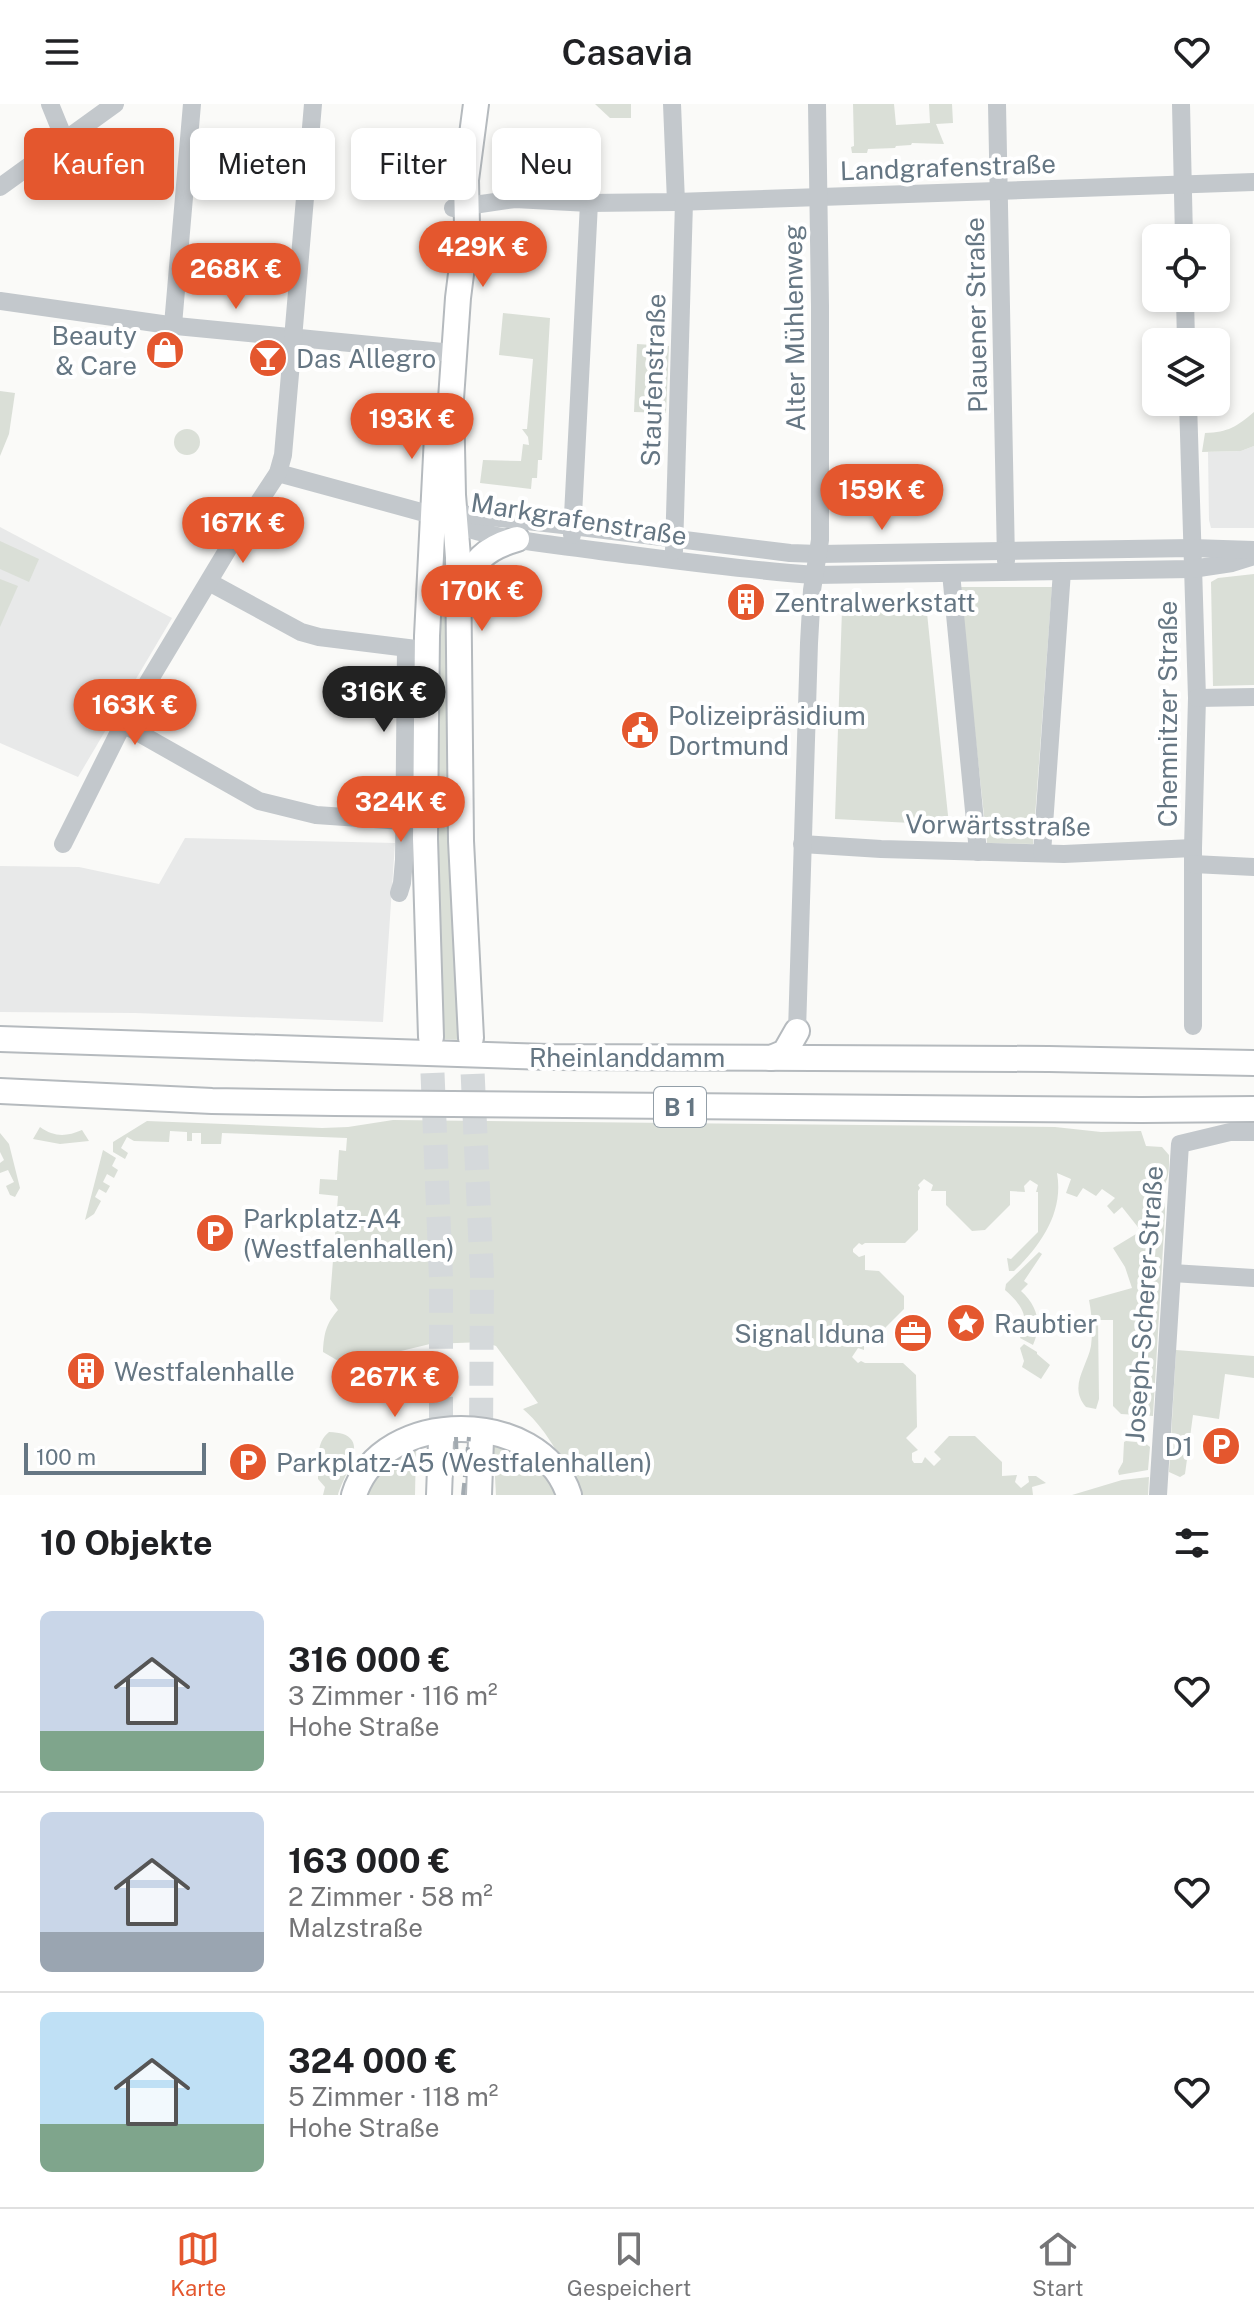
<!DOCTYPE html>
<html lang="de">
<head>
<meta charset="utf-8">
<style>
  body { margin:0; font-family:"Public Sans",sans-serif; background:#f6f6f6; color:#202124; height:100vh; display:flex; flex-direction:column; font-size:30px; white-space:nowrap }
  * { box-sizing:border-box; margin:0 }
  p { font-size:26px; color:#757577 }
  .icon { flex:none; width:44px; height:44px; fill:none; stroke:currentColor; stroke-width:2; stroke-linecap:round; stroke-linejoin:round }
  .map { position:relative; height:1391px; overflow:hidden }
  .panel { display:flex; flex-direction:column; background:#fff; flex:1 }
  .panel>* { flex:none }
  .top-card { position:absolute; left:24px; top:24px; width:800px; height:72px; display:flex; gap:16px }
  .fabs { position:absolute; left:1142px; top:120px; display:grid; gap:16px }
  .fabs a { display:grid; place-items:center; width:88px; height:88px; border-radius:12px; background:#fff; box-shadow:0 4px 12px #0003; font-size:40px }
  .scale { position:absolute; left:24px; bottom:20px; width:182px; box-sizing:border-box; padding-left:8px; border:4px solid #657683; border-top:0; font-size:22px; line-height:28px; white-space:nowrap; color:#657683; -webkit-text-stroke:6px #fff; paint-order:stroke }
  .price { position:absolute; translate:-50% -68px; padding:0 18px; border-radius:28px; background:#e4572e; color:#fff; font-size:26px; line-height:52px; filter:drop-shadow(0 2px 4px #0008) }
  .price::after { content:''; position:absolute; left:50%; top:48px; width:24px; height:18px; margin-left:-12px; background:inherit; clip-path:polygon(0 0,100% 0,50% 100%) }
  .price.on { background:#222; color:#fff }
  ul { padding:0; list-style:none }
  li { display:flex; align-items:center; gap:24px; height:200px; padding:0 40px }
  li+li { border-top:2px solid #e0e0e0 }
  li span { display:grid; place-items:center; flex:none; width:224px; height:160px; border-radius:12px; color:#555 }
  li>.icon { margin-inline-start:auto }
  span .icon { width:96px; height:96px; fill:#fffc; stroke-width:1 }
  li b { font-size:34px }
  h2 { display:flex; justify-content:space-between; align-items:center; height:96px; padding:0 40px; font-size:34px }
  .chip { padding:0 28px; border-radius:12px; background:#fff; box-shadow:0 4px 12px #0003; font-size:28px; line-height:72px }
  .chip.on { background:#e4572e; color:#fff }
  header { display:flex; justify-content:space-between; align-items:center; height:104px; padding:0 40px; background:#fff; font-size:36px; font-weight:600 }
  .tab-bar { display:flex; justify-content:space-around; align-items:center; height:112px; border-top:2px solid #e0e0e0; background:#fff; font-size:22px; color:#757577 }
  .tab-bar a { display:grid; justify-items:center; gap:4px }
  .tab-bar .on { color:#e4572e }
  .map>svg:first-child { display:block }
  .built { fill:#e8e9e9 }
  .green { fill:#dadfd7 }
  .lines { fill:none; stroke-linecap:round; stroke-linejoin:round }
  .major-tunnel { stroke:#d5d9db; stroke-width:24; stroke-dasharray:24 12; stroke-linecap:butt }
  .major-casing { stroke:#b5babe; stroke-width:28 }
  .minor { stroke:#c3c8cc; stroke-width:18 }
  .major { stroke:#fff; stroke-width:24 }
  .rail { stroke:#a2aab0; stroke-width:4; stroke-dasharray:12 6; stroke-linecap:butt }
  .labels { text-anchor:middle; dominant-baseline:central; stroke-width:8; stroke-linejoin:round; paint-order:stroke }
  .shield { fill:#fff; stroke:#939fa8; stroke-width:2 }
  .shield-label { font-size:24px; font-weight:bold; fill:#657683 }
  .street-label { font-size:26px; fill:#657683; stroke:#fff }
  .poi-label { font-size:26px; fill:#657683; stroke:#fff; text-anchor:start }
</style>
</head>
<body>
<header><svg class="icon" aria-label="menu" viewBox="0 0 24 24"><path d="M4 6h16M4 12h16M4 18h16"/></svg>Casavia<svg class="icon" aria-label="heart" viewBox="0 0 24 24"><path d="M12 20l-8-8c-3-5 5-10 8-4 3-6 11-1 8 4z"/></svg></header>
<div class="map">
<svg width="1254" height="1391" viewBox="0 0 1254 1391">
  <rect width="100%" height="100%" fill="#fafaf8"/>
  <!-- built -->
  <g class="built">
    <polygon points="1254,342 1254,424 1211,424 1209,416 1208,348 1241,347"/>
    <polygon points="0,423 172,514 78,673 0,639"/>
    <polygon points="185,734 395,739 383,918 135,909 0,908 0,762 79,763 159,780"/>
  </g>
  <!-- green -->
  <g class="green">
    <polygon points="595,0 631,0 631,14 610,14"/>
    <polygon points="853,0 894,0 896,21 930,19 929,0 952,0 953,19 936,20 944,40 912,39 911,41 896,42 895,44 868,45 867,49 852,49 851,43 854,42"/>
    <polygon points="503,209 550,214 542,356 538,356 537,374 532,374 531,385 480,379 483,356 521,357 523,340 529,341 528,333 522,325 527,325 533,255 499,251"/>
    <polygon points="637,240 669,242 666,309 634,308"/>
    <polygon points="0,287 15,289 9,330 0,352"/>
    <path d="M1254 308V342L1241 347 1202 348 1205 329C1229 328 1236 323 1254 308Z"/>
    <circle cx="187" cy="338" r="13"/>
    <polygon points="0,437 39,455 29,478 0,465"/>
    <polygon points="437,455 451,455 462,936 437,935 432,690"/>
    <polygon points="1254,470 1254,581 1213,582 1211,478 1218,474"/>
    <polygon points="0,475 18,482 0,523"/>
    <polygon points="959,483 1052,483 1033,740 987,739"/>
    <polygon points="842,505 927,509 949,721 835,715"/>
    <path d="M393 1016 1055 1023 1101 1028 1141 1027 1146 1042 1162 1043 1169 1051C1169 1068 1170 1077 1157 1090L1165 1100V1110L1153 1312 1121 1310 1113 1302V1216H1098L1099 1295 1096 1305 1086 1303C1068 1283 1087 1263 1091 1242 1093 1226 1092 1212 1089 1196L1132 1184 1125 1163 1113 1144 1141 1127 1122 1103 1114 1110 1107 1102 1115 1094 1102 1085 1096 1092 1083 1084 1077 1093 1066 1089 1071 1075 1057 1069C1064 1108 1041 1141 1014 1167H1009L1007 1154 1011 1155 1038 1128V1088H1036L1038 1081 1030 1076 1024 1082 1025 1088 1010 1087V1101L985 1126 972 1127 946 1101V1087H931L933 1081 924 1075 918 1081 920 1084 918 1087V1126L905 1139H865L862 1141 859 1139 853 1145V1148L859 1153 865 1151V1166L879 1167 904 1192V1205L878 1231H864V1246L858 1244 852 1253 858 1259 861 1257 865 1259H903L916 1271 917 1323 906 1334 918 1346 912 1349V1356L914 1359H922L925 1353 934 1362 941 1355 934 1348 949 1332H975L1002 1358V1372L1017 1371 1015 1378 1021 1384 1029 1378 1028 1372H1036L1046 1379 1032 1383 1033 1391H582C563 1361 550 1328 523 1305L538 1299 496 1242 484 1238 430 1240 401 1247 376 1258 359 1269 323 1248C324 1229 326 1220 338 1206L330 1195 338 1092 319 1090 320 1075 337 1076 339 1046 346 1047 347 1034 222 1029 221 1040H201V1029H192V1037H187V1028L170 1027 169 1038 134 1037 127 1033 121 1044 128 1049 125 1055 113 1048V1038L147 1017 322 1024 348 1023Z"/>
    <path d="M40 1023C54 1033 66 1033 82 1026L89 1037 60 1040 33 1035Z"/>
    <polygon points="0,1029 9,1040 20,1084 15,1093 10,1091 6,1082 14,1078 8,1066 0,1069 0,1059 4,1056 0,1048"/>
    <polygon points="103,1046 116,1054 112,1062 118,1066 114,1074 107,1070 103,1078 110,1082 106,1089 99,1085 95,1093 101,1097 94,1110 85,1116"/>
    <path d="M1039 1148 1042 1150 1024 1177 1028 1180 1021 1187C1038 1202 1042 1221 1033 1241L1020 1234C1031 1213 1021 1200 1005 1186L1006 1180Z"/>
    <polygon points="1024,1240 1037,1248 1037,1250 1050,1261 1041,1275 1022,1263 1024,1257 1020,1244"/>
    <polygon points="1176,1246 1254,1252 1254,1274 1225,1270 1219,1315 1193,1311 1185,1370 1180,1373 1169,1368"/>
    <path d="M329 1328C376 1329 344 1369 338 1391H323L325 1383 318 1375C319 1358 315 1339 329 1328Z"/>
    <polygon points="493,1337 534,1353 561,1391 496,1391"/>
    <polygon points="1126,1337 1145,1339 1150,1343 1148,1366 1119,1371 1118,1367 1123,1358 1124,1338"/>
    <polygon points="416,1343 415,1391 364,1391 389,1356"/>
    <polygon points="1149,1373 1148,1391 1072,1391 1122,1376"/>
  </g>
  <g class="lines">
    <!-- major-tunnel -->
    <g class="major-tunnel">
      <polyline points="431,933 441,1174 441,1337"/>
      <polyline points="471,934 482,1173 481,1335"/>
    </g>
    <defs>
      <g id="major">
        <path d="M461 488C475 456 483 445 517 435"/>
        <polyline points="431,933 425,735 426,616 427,532 438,312"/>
        <polyline points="471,934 461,737 458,453 453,391 451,295 458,194 467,122 466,76 476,0"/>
        <polyline points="0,935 549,953 1049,955 1254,959"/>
        <polyline points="771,954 785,948 797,927"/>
        <polyline points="0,987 212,997 335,999 1142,1006 1254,1005"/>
        <path d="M354 1391C381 1303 541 1303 569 1391"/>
        <polyline points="439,1391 441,1337"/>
        <polyline points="479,1391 481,1335"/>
      </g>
    </defs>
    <!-- major casing -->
    <use href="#major" class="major-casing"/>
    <!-- minor -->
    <g class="minor">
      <polyline points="50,0 65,37"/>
      <polyline points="672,0 676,98"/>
      <polyline points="997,0 1006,457"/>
      <polyline points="1181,0 1184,134"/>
      <polyline points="0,83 115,0"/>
      <polyline points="453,104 515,95 589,99 676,98 1254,78"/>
      <polyline points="1185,194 1186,238"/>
      <polyline points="0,197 176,222 453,249"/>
      <polyline points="173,221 192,0"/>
      <polyline points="1188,298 1197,594 1193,744 1193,922"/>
      <path d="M278 369 432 411C483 436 545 439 600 447 672 456 743 466 815 471L1192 465 1232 459 1254 452"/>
      <polyline points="443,410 473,411 572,422 790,449 819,450 1192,444 1254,446"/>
      <polyline points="572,431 589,99"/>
      <polyline points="674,447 684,98"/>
      <polyline points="951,469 978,748"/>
      <polyline points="209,478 301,528 319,533 416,545"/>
      <polyline points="1197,594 1254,593"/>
      <polyline points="123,620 259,697 316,711 403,717"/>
      <polyline points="63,740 123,620 228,445 278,369 283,351 290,270 313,0"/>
      <polyline points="802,740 881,745 1064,750 1193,744"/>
      <polyline points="1042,749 1062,467"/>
      <polyline points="1193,760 1254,763"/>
      <polyline points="399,789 402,779 404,756 406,544"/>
      <polyline points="797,927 809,539 812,486 820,436 820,202 817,0"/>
      <polyline points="1172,1169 1254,1174"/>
      <polyline points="1158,1391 1180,1040 1230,1028 1254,1028"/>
    </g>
    <!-- major -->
    <use href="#major" class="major"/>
    <!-- rail -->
    <g class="rail">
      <polyline points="456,1333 457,1363"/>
      <polyline points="463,1391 469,1333"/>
    </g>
  </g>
  <!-- icons -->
  <defs>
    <symbol id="shop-disc" viewBox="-11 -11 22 22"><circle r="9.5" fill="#e4572e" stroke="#fff"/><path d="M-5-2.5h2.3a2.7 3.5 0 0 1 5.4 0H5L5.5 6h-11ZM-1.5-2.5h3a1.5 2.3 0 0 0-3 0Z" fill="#fff"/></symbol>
    <symbol id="bar-disc" viewBox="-11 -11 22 22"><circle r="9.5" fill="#e4572e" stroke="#fff"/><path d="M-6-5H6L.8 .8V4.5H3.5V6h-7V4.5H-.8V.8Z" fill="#fff"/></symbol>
    <symbol id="building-disc" viewBox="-11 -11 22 22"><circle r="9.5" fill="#e4572e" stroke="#fff"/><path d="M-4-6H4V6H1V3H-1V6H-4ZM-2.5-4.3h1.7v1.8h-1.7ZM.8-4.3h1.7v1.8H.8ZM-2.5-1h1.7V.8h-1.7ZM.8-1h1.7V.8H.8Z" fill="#fff"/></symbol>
    <symbol id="civic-disc" viewBox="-11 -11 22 22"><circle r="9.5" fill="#e4572e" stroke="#fff"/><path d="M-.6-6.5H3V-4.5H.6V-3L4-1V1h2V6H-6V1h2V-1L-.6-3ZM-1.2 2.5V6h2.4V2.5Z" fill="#fff"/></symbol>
    <symbol id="parking-disc" viewBox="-11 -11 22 22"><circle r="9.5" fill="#e4572e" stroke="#fff"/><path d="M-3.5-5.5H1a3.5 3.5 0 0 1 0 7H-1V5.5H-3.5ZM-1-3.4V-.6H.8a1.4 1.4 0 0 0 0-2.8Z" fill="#fff"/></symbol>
    <symbol id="sight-disc" viewBox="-11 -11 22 22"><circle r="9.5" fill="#e4572e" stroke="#fff"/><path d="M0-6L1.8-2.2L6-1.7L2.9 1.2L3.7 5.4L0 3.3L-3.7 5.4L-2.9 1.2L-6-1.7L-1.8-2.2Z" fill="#fff"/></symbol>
    <symbol id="office-disc" viewBox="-11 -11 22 22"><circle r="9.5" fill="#e4572e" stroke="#fff"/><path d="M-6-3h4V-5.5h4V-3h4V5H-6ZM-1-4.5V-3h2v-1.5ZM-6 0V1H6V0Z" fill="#fff"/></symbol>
  </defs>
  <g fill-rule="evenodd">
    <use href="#shop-disc" x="143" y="224" width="44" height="44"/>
    <use href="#bar-disc" x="246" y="232" width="44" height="44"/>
    <use href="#building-disc" x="724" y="476" width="44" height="44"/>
    <use href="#civic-disc" x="618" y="604" width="44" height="44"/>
    <use href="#parking-disc" x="193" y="1107" width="44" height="44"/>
    <use href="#sight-disc" x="944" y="1197" width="44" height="44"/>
    <use href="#office-disc" x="891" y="1207" width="44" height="44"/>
    <use href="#building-disc" x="64" y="1245" width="44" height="44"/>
    <use href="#parking-disc" x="1199" y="1320" width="44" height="44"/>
    <use href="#parking-disc" x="226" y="1336" width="44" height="44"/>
  </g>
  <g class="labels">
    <!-- shield labels -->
    <rect class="shield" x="654" y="983" width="52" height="40" rx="6"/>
    <g class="shield-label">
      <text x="680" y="1003">B 1</text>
    </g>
    <!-- street labels -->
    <g class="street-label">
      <text transform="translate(948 63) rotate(-2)">Landgrafenstraße</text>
      <text transform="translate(976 211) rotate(-91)">Plauener Straße</text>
      <text transform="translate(794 224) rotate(-91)">Alter Mühlenweg</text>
      <text transform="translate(653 276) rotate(-88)">Staufenstraße</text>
      <text transform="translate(579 415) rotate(9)">Markgrafenstraße</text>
      <text transform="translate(1167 610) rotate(-90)">Chemnitzer Straße</text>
      <text transform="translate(998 721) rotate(1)">Vorwärtsstraße</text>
      <text x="627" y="953">Rheinlanddamm</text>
      <text transform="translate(1144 1200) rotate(-86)">Joseph-Scherer-Straße</text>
    </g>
    <!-- poi labels -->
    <g class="poi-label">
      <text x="137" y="231" text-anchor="end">Beauty<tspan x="137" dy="30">&amp; Care</tspan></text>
      <text x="296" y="254">Das Allegro</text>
      <text x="774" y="498">Zentralwerkstatt</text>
      <text x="668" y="611">Polizeipräsidium<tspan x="668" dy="30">Dortmund</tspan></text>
      <text x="243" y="1114">Parkplatz-A4<tspan x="243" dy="30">(Westfalenhallen)</tspan></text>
      <text x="994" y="1219">Raubtier</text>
      <text x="885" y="1229" text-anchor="end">Signal Iduna</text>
      <text x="114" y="1267">Westfalenhalle</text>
      <text x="1193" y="1342" text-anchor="end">D1</text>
      <text x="276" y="1358">Parkplatz-A5 (Westfalenhallen)</text>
    </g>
  </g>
</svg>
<div class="fabs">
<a><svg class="icon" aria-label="locate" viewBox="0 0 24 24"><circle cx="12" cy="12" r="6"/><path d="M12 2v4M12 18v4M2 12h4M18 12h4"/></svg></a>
<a><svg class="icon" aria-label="layers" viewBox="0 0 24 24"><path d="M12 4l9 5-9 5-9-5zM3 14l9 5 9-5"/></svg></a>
</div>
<div class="scale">100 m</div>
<b class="price" style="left:483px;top:185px">429K €</b>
<b class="price" style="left:236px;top:207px">268K €</b>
<b class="price" style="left:412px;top:357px">193K €</b>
<b class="price" style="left:882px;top:428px">159K €</b>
<b class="price" style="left:243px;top:461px">167K €</b>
<b class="price" style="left:482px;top:529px">170K €</b>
<b class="price on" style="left:384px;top:630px">316K €</b>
<b class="price" style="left:135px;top:643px">163K €</b>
<b class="price" style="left:401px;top:740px">324K €</b>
<b class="price" style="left:395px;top:1315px">267K €</b>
<div class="top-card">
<a class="chip on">Kaufen</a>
<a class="chip">Mieten</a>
<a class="chip">Filter</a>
<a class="chip">Neu</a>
</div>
</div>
<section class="panel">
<h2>10 Objekte<svg class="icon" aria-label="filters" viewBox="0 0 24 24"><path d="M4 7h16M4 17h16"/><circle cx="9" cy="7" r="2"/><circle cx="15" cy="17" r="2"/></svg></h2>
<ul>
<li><span style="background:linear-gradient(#c9d6e8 75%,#7fa58c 0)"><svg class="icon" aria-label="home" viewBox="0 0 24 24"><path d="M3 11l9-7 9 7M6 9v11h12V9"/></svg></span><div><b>316 000 €</b><p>3 Zimmer · 116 m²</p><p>Hohe Straße</p></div><svg class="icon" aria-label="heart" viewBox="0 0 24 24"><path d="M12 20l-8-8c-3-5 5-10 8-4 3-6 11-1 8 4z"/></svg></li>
<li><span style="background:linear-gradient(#c9d6e8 75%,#9aa5b1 0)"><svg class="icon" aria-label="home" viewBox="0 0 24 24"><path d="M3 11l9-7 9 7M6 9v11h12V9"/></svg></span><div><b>163 000 €</b><p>2 Zimmer · 58 m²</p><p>Malzstraße</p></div><svg class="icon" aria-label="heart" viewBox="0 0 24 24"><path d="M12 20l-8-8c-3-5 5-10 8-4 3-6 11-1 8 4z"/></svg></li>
<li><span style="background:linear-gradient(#bfe0f5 70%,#7fa58c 0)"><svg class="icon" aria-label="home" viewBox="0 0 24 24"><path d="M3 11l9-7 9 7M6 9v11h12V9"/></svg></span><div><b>324 000 €</b><p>5 Zimmer · 118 m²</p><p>Hohe Straße</p></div><svg class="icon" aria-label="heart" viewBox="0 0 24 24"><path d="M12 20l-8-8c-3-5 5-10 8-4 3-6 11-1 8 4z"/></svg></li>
</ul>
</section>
<nav class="tab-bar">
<a class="on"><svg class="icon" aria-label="map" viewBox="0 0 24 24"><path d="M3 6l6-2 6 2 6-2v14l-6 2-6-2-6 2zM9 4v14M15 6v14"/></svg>Karte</a>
<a><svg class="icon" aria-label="saved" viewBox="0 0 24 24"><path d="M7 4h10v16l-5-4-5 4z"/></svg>Gespeichert</a>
<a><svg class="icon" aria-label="home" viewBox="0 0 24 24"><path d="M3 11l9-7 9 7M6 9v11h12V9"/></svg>Start</a>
</nav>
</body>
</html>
